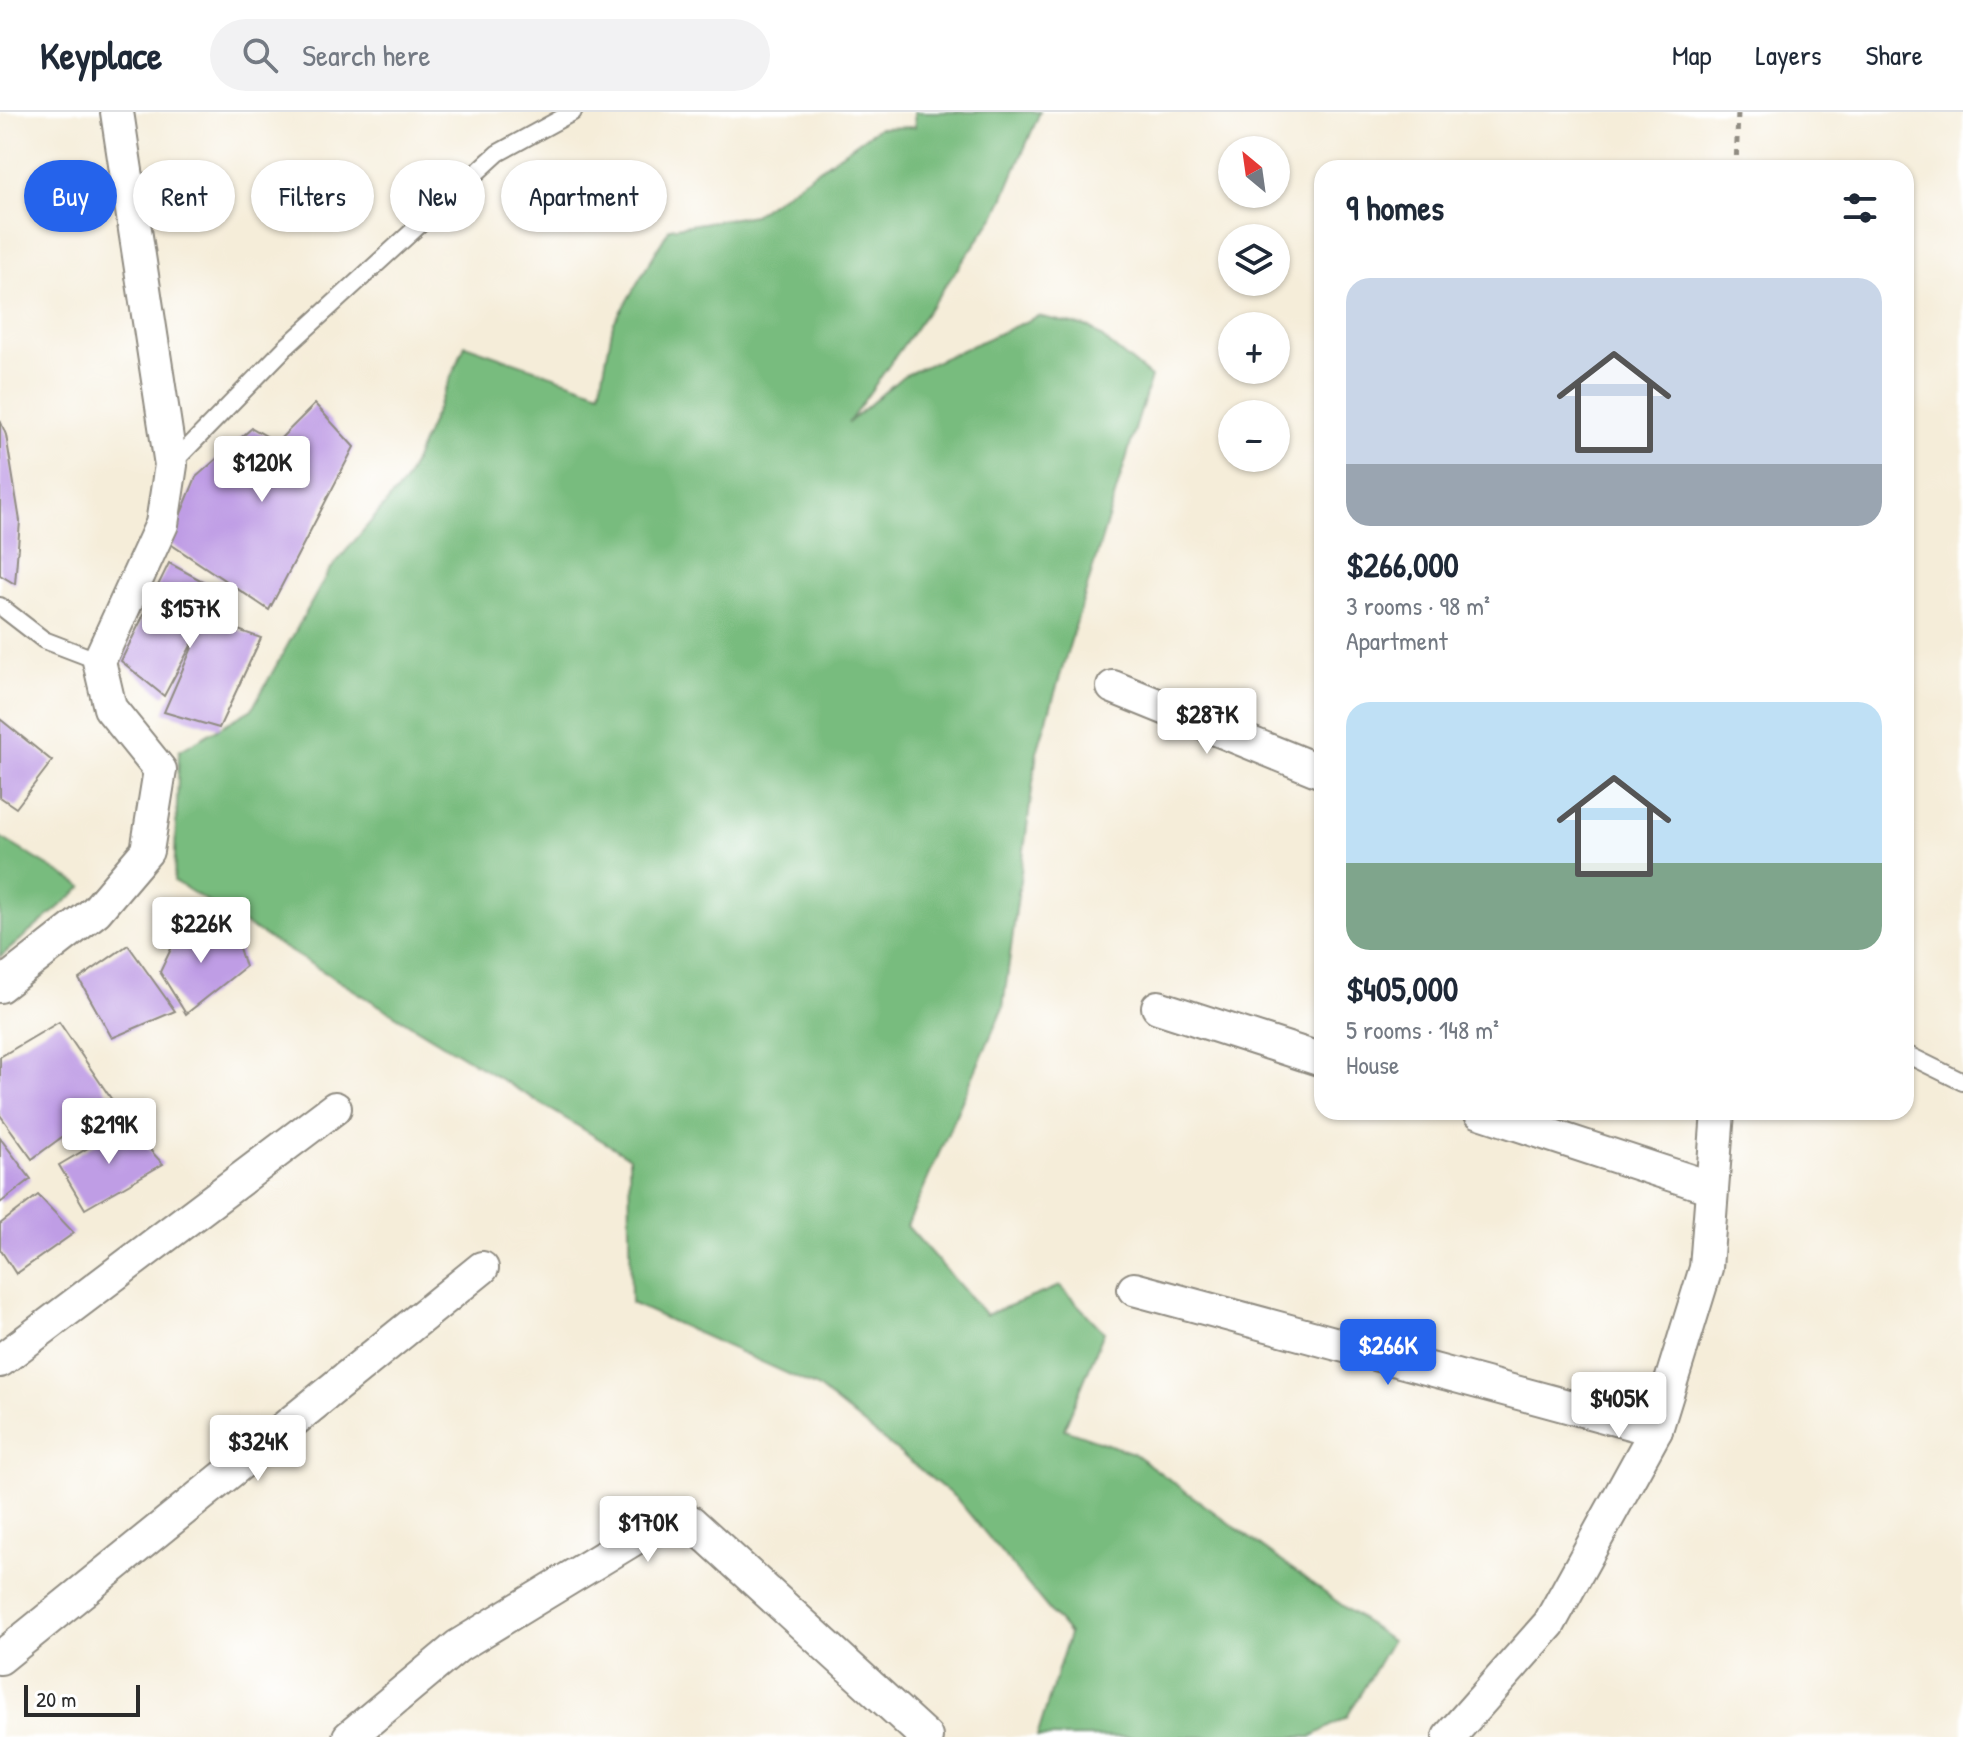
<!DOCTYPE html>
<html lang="en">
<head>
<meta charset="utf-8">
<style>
  body { margin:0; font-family:"Patrick Hand",sans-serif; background:#f2f2f3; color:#1f2937; height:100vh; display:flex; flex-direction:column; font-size:30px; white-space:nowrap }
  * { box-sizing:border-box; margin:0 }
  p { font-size:26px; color:#747a83 }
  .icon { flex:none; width:44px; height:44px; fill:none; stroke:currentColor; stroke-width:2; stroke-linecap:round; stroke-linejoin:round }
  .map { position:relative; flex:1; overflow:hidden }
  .sheet { position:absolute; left:1314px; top:48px; width:600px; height:960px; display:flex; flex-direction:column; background:#fff; border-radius:24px; box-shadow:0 2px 6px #0004 }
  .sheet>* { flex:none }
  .banner { position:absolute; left:24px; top:48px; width:760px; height:72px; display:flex; gap:16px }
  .needle { width:52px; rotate:331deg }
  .tools { position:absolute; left:1218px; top:24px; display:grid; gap:16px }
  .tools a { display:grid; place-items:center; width:72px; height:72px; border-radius:50%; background:#fff; box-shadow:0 2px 6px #0004; font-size:40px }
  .scale { position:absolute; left:24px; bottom:20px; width:116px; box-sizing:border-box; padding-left:8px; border:4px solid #2b2b2b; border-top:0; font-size:22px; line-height:28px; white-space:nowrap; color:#2b2b2b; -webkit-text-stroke:6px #fff; paint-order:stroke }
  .price { position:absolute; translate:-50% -68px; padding:0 18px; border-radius:8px; background:#fff; color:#222; font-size:26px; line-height:52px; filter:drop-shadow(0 2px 4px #0008) }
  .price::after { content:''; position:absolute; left:50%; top:48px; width:24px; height:18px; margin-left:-12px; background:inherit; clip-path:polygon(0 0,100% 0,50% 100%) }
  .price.active { background:#2563eb; color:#fff }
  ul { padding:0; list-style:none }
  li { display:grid; align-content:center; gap:16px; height:424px; padding:0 32px }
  li span { display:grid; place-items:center; height:248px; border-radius:24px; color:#555 }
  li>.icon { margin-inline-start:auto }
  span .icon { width:144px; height:144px; fill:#fffc; stroke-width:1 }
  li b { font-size:34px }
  h2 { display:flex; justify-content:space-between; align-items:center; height:96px; padding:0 32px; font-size:34px }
  .tag { padding:0 28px; border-radius:36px; background:#fff; box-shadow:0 2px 6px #0004; font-size:28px; line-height:72px }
  .tag.active { background:#2563eb; color:#fff }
  header { display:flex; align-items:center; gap:48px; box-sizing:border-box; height:112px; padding:0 40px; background:#fff; border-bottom:2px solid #e0e1e3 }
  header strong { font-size:38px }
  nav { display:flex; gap:44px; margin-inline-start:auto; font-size:28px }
  .search { width:560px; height:72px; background:#f2f2f3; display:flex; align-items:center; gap:20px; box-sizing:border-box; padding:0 28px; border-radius:44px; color:#747a83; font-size:30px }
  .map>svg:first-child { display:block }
  .forest { fill:#78bc7e; stroke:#527454; stroke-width:2 }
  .building { fill:#bf9de5 }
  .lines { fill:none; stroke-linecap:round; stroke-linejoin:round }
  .service-casing { stroke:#908c82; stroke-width:20 }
  .minor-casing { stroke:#908c82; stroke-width:36 }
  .path { stroke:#908c82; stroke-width:5; stroke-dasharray:6 6; stroke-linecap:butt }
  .service { stroke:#fff; stroke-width:16 }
  .minor { stroke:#fff; stroke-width:32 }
</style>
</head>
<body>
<header>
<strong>Keyplace</strong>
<div class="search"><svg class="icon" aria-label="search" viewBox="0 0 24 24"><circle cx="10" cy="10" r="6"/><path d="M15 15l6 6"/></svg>Search here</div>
<nav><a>Map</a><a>Layers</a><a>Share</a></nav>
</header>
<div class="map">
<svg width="1963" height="1625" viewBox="0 0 1963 1625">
  <rect width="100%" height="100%" fill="#fff"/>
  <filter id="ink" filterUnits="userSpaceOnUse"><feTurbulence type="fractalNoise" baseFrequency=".0125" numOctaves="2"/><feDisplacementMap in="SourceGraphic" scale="16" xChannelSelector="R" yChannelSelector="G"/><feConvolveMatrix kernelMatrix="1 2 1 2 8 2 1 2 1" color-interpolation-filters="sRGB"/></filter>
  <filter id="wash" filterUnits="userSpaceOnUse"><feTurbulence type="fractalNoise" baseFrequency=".006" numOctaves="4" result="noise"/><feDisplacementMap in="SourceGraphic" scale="32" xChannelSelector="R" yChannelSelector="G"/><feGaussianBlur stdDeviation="1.8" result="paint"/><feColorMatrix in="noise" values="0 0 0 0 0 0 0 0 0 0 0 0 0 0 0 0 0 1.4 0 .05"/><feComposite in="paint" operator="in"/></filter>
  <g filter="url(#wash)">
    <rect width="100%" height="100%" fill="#f5edd9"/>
    <!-- forest -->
    <g class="forest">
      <polygon points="914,0 1040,0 997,101 848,311 903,264 1038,204 1090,216 1151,265 1037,640 1003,896 907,1114 986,1203 1060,1174 1104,1220 1064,1317 1133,1341 1391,1529 1347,1605 1311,1625 1037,1625 1069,1522 957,1387 817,1275 631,1191 629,1045 174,769 179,639 252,597 329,459 406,368 465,233 600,280 613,212 670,116 754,103 878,16 915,15"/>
      <polygon points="0,725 83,775 0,845"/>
    </g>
    <g id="blocks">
      <!-- building -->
      <g class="building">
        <polygon points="315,292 354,335 269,498 169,431 196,365 252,316 277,330"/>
        <polygon points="0,308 6,323 20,409 15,472 0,463"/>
        <polygon points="169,451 219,478 204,506 261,526 219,616 164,600 201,515 164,584 121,549"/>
        <polygon points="0,607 52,649 16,696 0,685"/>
        <polygon points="181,816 235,823 245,855 186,902 160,860"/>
        <polygon points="128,833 175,899 112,926 79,867"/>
        <polygon points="59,910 112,988 32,1047 0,1003 0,945"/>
        <polygon points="127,1013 163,1052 85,1097 59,1053"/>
        <polygon points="0,1026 31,1067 0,1091"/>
        <polygon points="38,1083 74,1121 16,1162 0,1137 0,1112"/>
      </g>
    </g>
  </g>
  <g filter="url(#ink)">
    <use href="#blocks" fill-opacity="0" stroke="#908c82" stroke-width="2"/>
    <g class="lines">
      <defs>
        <g id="service">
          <polyline points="172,352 286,235 498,41 573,0"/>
          <polyline points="0,494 44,528 99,549"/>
          <polyline points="1906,942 1963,970"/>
        </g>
        <g id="minor">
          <polyline points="1113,575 1322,660"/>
          <polyline points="0,874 96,799 147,739 160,658 110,596 99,549 162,412 171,353 117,0"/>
          <polyline points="1158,895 1322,948"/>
          <polyline points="1480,1000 1712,1076"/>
          <polyline points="1134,1177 1656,1318"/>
          <polyline points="0,1249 335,996"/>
          <polyline points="0,1546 482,1156"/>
          <polyline points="349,1625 458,1534 660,1411 691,1410 926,1625"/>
          <polyline points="1449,1625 1549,1512 1656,1318 1706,1156 1718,1000"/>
        </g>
      </defs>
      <!-- service casing -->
      <use href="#service" class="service-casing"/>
      <!-- minor casing -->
      <use href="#minor" class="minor-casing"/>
      <!-- path -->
      <polyline class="path" points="1736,56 1738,0"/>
      <!-- service -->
      <use href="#service" class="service"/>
      <!-- minor -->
      <use href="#minor" class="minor"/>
    </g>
  </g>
</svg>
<div class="tools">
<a><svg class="needle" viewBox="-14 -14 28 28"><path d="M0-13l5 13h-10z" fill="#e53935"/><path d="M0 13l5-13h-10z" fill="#747a83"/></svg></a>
<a><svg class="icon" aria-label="layers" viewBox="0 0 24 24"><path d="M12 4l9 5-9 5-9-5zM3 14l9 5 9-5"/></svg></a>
<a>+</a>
<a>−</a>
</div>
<div class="scale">20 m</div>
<b class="price" style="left:262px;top:392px">$120K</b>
<b class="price" style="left:190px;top:538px">$157K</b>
<b class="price" style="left:1207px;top:644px">$287K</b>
<b class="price" style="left:201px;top:853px">$226K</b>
<b class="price" style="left:109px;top:1054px">$219K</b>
<b class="price active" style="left:1388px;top:1275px">$266K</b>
<b class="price" style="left:1619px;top:1328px">$405K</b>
<b class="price" style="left:258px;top:1371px">$324K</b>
<b class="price" style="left:648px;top:1452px">$170K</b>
<div class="banner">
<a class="tag active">Buy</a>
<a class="tag">Rent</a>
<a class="tag">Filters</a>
<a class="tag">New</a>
<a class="tag">Apartment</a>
</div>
<section class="sheet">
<h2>9 homes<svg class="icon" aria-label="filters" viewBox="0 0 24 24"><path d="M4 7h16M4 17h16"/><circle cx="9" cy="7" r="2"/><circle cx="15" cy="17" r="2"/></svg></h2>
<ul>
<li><span style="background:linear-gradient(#c9d6e8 75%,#9aa5b1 0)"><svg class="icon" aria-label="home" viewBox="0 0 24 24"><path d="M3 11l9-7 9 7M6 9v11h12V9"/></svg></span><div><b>$266,000</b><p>3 rooms · 98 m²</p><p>Apartment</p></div></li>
<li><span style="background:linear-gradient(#bfe0f5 65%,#7fa58c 0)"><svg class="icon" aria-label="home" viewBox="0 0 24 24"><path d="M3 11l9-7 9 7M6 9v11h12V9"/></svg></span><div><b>$405,000</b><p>5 rooms · 148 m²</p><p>House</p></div></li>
</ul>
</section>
</div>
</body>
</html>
